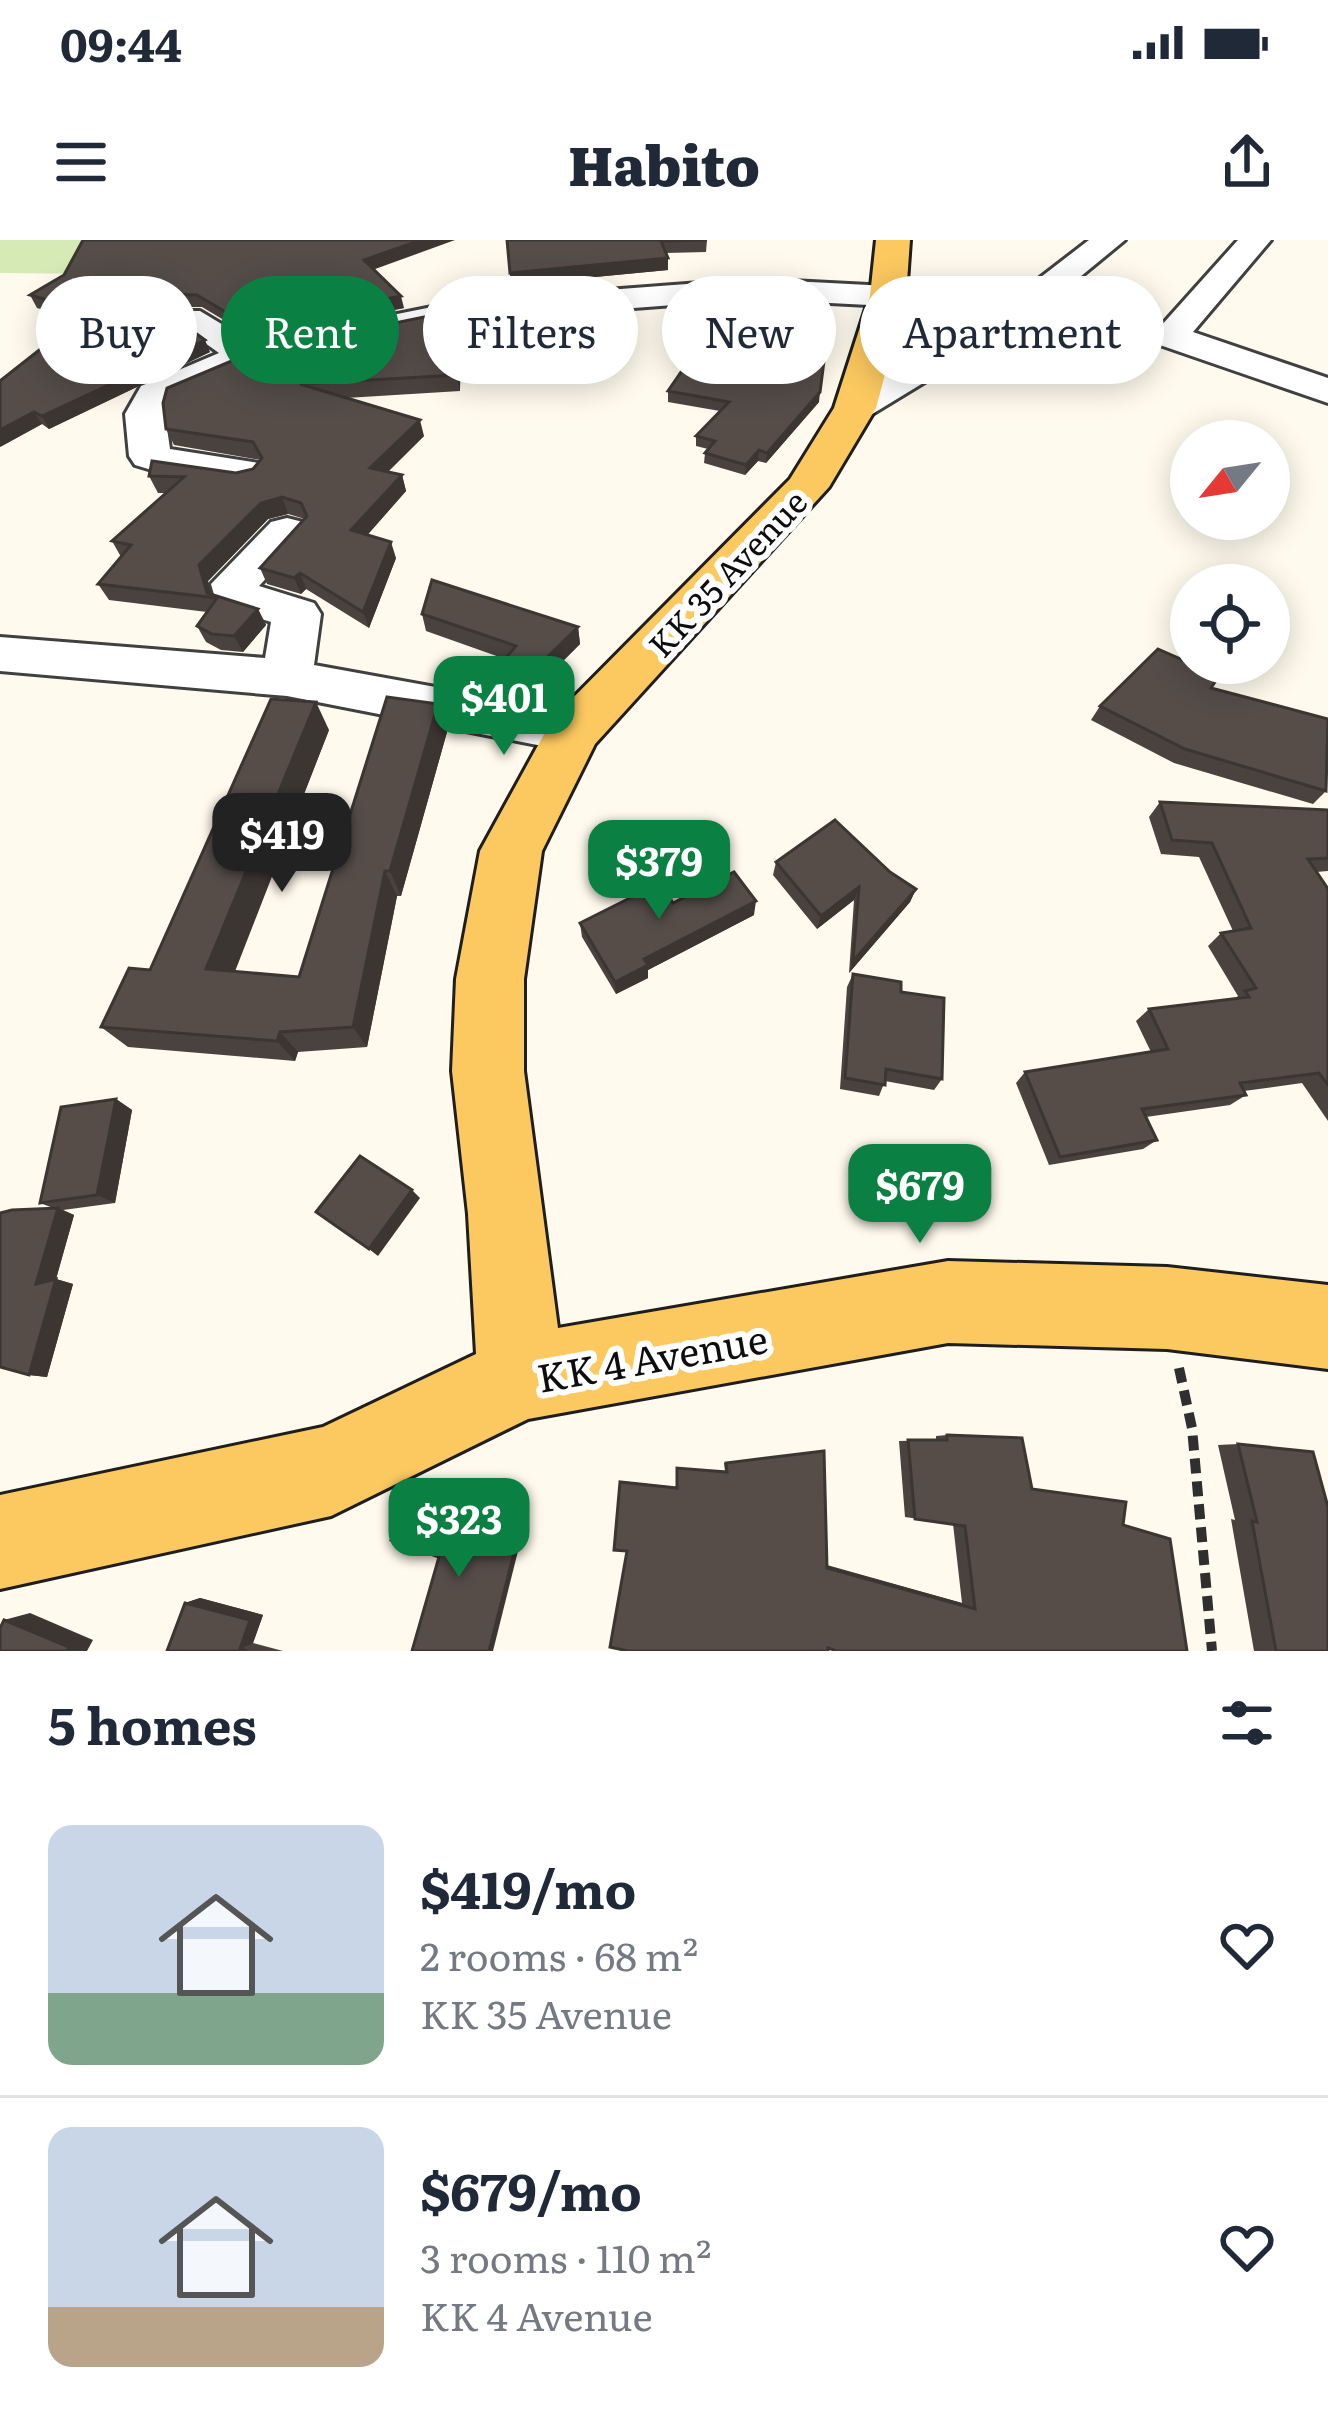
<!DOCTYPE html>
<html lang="en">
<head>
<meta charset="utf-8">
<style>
  body { margin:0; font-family:Literata,serif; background:#f6f6f7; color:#1f2937; height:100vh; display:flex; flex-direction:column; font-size:45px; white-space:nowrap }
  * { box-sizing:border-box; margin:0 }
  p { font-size:39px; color:#747a83 }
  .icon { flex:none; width:66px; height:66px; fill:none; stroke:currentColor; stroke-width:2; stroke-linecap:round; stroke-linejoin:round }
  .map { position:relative; height:1411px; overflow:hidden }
  .sheet { display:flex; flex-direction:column; background:#fff; flex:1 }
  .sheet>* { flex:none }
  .top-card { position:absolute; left:36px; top:36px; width:1257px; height:108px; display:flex; gap:24px }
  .needle { width:78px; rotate:240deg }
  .fabs { position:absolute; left:1170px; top:180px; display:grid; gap:24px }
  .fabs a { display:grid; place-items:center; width:120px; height:120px; border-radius:50%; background:#fff; box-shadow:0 6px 30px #0003; font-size:60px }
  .price { position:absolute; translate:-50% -102px; padding:0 27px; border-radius:24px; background:#0b8043; color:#fff; font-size:39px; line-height:78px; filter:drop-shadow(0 3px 6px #0008) }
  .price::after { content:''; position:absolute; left:50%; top:72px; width:36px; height:27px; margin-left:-18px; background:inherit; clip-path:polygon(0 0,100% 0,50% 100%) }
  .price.active { background:#222; color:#fff }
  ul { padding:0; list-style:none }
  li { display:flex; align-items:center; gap:36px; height:300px; padding:0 48px }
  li+li { border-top:3px solid #e0e1e3 }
  li span { display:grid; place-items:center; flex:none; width:336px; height:240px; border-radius:24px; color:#555 }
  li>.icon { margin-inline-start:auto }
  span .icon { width:144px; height:144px; fill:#fffc; stroke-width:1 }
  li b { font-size:51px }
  h2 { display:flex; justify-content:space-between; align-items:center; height:144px; padding:0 48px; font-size:51px }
  .pill { padding:0 42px; border-radius:54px; background:#fff; box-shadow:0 6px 30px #0003; font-size:42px; line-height:108px }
  .pill.active { background:#0b8043; color:#fff }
  .status { display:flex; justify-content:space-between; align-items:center; height:84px; padding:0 60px; background:#fff; direction:ltr }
  .status svg { height:33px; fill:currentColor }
  header { display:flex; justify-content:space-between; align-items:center; height:156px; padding:0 48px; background:#fff; font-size:54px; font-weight:800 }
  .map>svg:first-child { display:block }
  .green { fill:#d5eab5 }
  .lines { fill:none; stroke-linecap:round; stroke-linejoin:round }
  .minor-casing { stroke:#404040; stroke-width:6 }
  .major-casing { stroke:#1e1e1e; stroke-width:6 }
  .path { stroke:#2f2f2f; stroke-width:10; stroke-dasharray:15 8; stroke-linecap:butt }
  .minor { fill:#fff; fill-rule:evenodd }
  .major { fill:#fcc960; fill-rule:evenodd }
  .wall { fill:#4a423f }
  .shaded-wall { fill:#3c3633 }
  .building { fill:#564d49; stroke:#3c3633; stroke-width:3 }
  .labels { text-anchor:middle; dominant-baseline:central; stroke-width:12; stroke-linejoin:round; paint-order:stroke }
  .street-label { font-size:33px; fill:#0d0d0d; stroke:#fff }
  .near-street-label { font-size:39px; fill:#0d0d0d; stroke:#fff }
</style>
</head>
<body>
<div class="status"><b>09:44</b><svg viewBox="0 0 49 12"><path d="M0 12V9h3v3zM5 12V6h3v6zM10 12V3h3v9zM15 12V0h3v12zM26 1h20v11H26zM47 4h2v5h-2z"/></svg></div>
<header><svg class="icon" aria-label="menu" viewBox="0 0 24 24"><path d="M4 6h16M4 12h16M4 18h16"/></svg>Habito<svg class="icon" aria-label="share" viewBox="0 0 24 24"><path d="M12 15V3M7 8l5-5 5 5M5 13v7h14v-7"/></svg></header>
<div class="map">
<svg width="1328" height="1411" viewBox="0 0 1328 1411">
  <rect width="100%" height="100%" fill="#fffaed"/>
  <!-- green -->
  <polygon class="green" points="0,0 80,0 100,11 99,34 0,33"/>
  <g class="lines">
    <defs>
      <g id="minor">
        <polygon points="1089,0 1125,0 1030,78 869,176 841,176 835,168 841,160 1006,64"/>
        <polygon points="1238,0 1271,0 1193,92 1328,138 1328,163 1157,104 1152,96"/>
        <polygon points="753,39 888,46 900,49 905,56 900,63 888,66 753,59 462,81 258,124 171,161 165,174 170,209 259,223 265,232 259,241 244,245 165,234 135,225 129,216 125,174 141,146 219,113 170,78 176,71 200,71 253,103 462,61"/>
        <polygon points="287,278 303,282 309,292 259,346 314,363 321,374 314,425 573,472 592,478 600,492 592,506 573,512 287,456 0,431 0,397 265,418 271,382 217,365 211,344 271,282"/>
      </g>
      <polygon id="major" points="876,0 910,0 906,56 876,168 829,247 595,504 542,611 524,739 524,831 558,1088 948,1021 1167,1027 1328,1045 1328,1129 1167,1109 948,1103 528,1179 331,1276 0,1349 0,1255 323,1187 476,1114 468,974 452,831 456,739 480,611 553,478 790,239 834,168 870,56"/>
    </defs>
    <!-- minor casing -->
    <use href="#minor" class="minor-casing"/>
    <!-- major casing -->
    <use href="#major" class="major-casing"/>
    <!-- path -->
    <polyline class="path" points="1179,1128 1192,1188 1212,1411"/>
    <!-- minor -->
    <use href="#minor" class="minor"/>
    <!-- major -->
    <use href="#major" class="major"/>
  </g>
  <!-- wall -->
  <g class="wall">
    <polygon points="507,0 707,0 706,12 666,13 668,30 511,45"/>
    <polygon points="374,30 404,68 254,98 202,67 176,67 168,74 210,112 49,189 42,184 0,207 112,89 37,68 30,55"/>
    <polygon points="458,70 461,86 460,151 346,158 424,196 388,232 402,235 406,251 367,295 396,318 369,388 306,349 301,354 267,344 260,328 305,279 288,274 268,279 208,341 212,355 258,369 266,385 243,412 221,410 206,402 197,386 207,372 109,360 98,344 121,317 112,301 166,253 158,253 149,236 236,233 253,229 261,220 174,205 166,189"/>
    <polygon points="668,151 819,162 766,223 758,221 745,235 704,223 705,213 708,209 696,206 696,196 720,171 668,162"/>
    <polygon points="422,374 578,387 580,404 525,459 493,453 490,436 505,419 426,391"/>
    <polygon points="1211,448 1326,551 1313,564 1174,523 1091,480 1100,466"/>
    <polygon points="438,464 447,492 401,656 397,656 367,807 298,812 295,821 128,807 101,787 150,730 329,490 234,732 299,737"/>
    <polygon points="1160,562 1328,570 1328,631 1316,632 1328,649 1328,881 1302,843 1244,851 1246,855 1230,865 1146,877 1157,900 1143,909 1049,925 1016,843 1025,832 1151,812 1136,781 1149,769 1235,759 1238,756 1208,706 1221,693 1233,691 1199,617 1161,614 1149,577"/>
    <polygon points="776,622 890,632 916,649 910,662 849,733 854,660 817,689 773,635"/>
    <polygon points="673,663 754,675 648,730 648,738 616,754 582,697 580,683"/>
    <polygon points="853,734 901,752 942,839 934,850 885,841 879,856 840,849 847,747"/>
    <polygon points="116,859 132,870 115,963 63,970 74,975 56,1039 73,1044 47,1137 29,1135 53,968 40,963"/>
    <polygon points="947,1195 1032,1249 1123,1285 1187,1411 627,1311 620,1242 621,1241 676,1247 725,1231 724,1223 824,1211 827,1325 962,1363 953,1284 905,1277 899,1201 936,1200 936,1196"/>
    <polygon points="1238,1204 1328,1411 1254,1411 1231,1279 1235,1280 1218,1205"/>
    <polygon points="200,1358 263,1375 253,1403 283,1411 167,1411 185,1363"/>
  </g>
  <!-- shaded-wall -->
  <g class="shaded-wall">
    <polygon points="421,0 455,0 367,32 364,20"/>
    <polygon points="668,18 668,30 511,45 510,33"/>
    <polygon points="171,54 176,67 167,75 162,69 161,63"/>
    <polygon points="401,56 404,68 254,98 249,86"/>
    <polygon points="458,70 461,86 460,151 457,135"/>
    <polygon points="205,100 210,112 49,189 42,176"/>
    <polygon points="820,152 819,162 766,223 767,213"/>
    <polygon points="34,172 42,184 0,207 0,190"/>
    <polygon points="420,180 424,196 375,244 370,228"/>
    <polygon points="759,210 758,221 745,235 746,225"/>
    <polygon points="402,235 406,251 357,307 351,290"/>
    <polygon points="282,257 288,274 268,279 208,341 212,357 209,357 199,325 261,263"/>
    <polygon points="391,302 396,318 369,388 363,372"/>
    <polygon points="300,333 306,349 301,354 294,338"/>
    <polygon points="258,369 266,385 243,412 234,396"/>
    <polygon points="578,387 580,404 525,459 522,442"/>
    <polygon points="316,462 329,490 227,752 206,729"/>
    <polygon points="438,464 447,492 401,656 390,631"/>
    <polygon points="385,631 397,656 367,807 353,787"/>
    <polygon points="859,647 854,660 817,689 821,676"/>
    <polygon points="916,649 910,662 849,733 853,721"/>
    <polygon points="756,661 754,675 648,730 648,738 616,754 615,742 644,719"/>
    <polygon points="280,792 298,812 295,821 277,801"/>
    <polygon points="116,859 132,870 115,963 97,955"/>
    <polygon points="412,950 420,958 378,1016 369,1009"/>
    <polygon points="58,968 74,975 56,1039 73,1044 47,1137 29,1135 36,1044"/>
    <polygon points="411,1264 522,1295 493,1411 489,1411 518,1297 403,1266"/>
    <polygon points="821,1324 962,1363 975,1369 827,1328"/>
    <polygon points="200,1358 263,1375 253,1403 240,1409 185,1363"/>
    <polygon points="30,1373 93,1400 87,1411 67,1411 4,1380"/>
  </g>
  <!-- building -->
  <g class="building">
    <polygon points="83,0 421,0 364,20 401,56 249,86 197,55 171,54 161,63 162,69 205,100 42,176 34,172 0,190 0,141 47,104 132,84 30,55 64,35"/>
    <polygon points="507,0 707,0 661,1 668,18 510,33"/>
    <polygon points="458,70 457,135 300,144 420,180 370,228 402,235 351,290 391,302 363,372 300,333 294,338 260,328 307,276 301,263 282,257 261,263 199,325 207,353 258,369 234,396 212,394 197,386 217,358 98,344 131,305 112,301 184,237 149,236 152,221 236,233 253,229 262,218 253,202 166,189 163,163 167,148 253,112"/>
    <polygon points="701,103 824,121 820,152 767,213 759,210 746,225 705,213 715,201 696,196 729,162 668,151"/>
    <polygon points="432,340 578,387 522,442 490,436 516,406 422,374"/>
    <polygon points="1158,409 1219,436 1211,448 1328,479 1326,551 1185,509 1100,466"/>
    <polygon points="387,457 438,464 390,631 385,631 353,787 280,792 277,801 101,787 129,728 150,730 271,459 316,462 206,729 299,737"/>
    <polygon points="1160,562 1328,570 1328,618 1308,619 1328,649 1328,845 1319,833 1240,843 1246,855 1142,869 1157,900 1060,917 1025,832 1168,809 1149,769 1249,757 1245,751 1256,748 1221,693 1251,688 1212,603 1172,600"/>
    <polygon points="835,580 890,632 916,649 853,721 859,647 821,676 776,622"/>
    <polygon points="734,632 756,661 644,719 648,725 615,742 580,683 660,643 673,663"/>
    <polygon points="853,734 901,742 901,752 944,758 942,839 886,829 885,845 845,838"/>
    <polygon points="116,859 97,955 40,963 61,867"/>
    <polygon points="360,916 412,950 369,1009 316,972"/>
    <polygon points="58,968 36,1044 56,1039 29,1135 0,1127 0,973 12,970"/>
    <polygon points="947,1195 1022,1198 1032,1249 1126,1262 1123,1285 1170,1299 1187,1411 837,1411 828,1408 828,1411 628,1411 610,1407 627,1311 614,1310 620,1242 677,1248 677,1228 727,1232 726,1223 824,1211 827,1328 975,1369 965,1286 915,1279 908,1200 947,1200"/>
    <polygon points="1238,1204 1313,1212 1328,1267 1328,1411 1276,1411 1252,1281 1257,1282"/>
    <polygon points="403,1266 518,1297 489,1411 412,1411 439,1317 391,1300"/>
    <polygon points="185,1363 250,1380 240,1409 247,1411 167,1411"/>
    <polygon points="4,1380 69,1407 67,1411 0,1411 0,1388"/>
  </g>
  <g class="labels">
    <!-- street labels -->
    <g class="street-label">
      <text transform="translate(726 332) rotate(-47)">KK 35 Avenue</text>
    </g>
    <!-- near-street labels -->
    <g class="near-street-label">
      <text transform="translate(652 1116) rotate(-10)">KK 4 Avenue</text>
    </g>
  </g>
</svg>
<div class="fabs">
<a><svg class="needle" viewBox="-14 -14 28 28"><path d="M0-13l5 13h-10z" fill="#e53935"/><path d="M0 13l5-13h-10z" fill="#747a83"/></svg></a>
<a><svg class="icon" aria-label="locate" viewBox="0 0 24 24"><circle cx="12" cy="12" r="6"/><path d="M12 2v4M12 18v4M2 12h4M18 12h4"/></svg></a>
</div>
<b class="price" style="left:504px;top:518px">$401</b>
<b class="price active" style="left:282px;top:655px">$419</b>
<b class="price" style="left:659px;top:682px">$379</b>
<b class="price" style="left:920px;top:1006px">$679</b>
<b class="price" style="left:459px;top:1340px">$323</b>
<div class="top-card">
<a class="pill">Buy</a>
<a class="pill active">Rent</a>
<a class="pill">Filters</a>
<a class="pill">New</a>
<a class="pill">Apartment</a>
</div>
</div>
<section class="sheet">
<h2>5 homes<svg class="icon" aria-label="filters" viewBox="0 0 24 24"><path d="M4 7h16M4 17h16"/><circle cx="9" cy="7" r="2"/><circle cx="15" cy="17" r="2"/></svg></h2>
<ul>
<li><span style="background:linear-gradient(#c9d6e8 70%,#7fa58c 0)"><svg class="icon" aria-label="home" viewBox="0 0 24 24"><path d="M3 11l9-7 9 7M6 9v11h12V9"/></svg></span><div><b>$419/mo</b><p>2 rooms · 68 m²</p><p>KK 35 Avenue</p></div><svg class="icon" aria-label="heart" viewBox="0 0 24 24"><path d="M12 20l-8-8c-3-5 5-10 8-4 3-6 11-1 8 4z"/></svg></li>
<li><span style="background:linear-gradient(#c9d6e8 75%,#b9a48a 0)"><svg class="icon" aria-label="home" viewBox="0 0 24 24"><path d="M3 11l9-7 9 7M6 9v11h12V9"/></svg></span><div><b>$679/mo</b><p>3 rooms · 110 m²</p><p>KK 4 Avenue</p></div><svg class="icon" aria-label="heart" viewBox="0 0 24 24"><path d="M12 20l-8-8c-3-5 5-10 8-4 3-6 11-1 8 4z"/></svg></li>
</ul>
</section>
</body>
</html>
